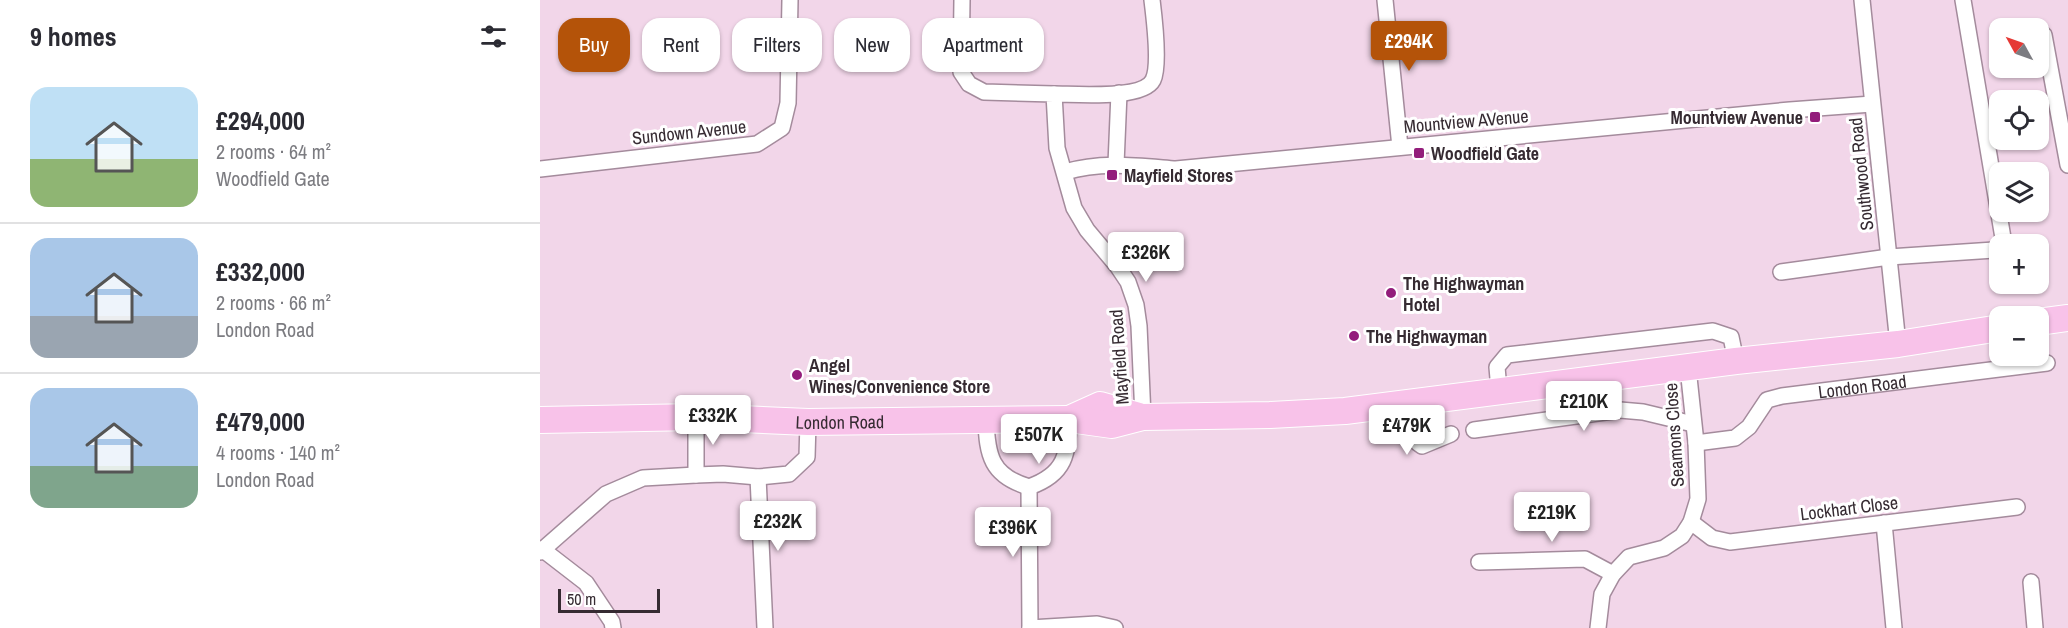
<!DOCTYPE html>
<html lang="en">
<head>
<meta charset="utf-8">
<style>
  body { margin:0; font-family:"Archivo Narrow",sans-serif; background:#f2f2f3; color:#2b2b33; height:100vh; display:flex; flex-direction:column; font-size:22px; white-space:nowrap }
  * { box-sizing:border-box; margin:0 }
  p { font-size:20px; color:#7c7c81 }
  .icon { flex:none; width:33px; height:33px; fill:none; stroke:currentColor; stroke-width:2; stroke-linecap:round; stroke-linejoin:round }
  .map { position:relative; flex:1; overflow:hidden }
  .drawer { display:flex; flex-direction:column; background:#fff; width:540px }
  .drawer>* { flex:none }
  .hud { position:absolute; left:18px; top:18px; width:570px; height:54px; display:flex; gap:12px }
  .needle { width:39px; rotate:310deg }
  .fabs { position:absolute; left:1449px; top:18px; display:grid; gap:12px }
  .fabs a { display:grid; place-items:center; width:60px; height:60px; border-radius:12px; background:#fff; box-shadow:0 2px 4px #0004; font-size:30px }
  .scale { position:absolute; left:18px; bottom:15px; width:102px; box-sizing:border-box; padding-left:6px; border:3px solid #362b32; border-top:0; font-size:16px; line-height:21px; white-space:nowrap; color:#362b32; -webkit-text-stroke:4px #fff; paint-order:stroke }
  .price { position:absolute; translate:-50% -51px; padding:0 14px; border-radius:6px; background:#fff; color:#222; font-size:20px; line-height:39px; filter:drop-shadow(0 2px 3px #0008) }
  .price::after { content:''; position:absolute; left:50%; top:36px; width:18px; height:14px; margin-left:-9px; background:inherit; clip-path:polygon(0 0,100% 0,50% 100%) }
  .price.selected { background:#b45309; color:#fff }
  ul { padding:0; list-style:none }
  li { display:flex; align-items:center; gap:18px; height:150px; padding:0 30px }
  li+li { border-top:2px solid #e1e1e2 }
  li span { display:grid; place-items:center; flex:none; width:168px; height:120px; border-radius:18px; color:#555 }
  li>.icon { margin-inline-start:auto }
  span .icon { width:72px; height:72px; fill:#fffc; stroke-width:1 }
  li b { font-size:26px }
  h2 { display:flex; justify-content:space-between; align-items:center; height:72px; padding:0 30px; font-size:26px }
  .tag { padding:0 21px; border-radius:18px; background:#fff; box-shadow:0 2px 4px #0004; font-size:21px; line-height:54px }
  .tag.selected { background:#b45309; color:#fff }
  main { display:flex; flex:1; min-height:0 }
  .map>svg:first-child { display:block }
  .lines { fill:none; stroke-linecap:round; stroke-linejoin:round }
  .minor-casing { stroke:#a48b9c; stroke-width:18 }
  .primary-casing { stroke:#fff; stroke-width:28 }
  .minor { stroke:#fff; stroke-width:15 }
  .primary { stroke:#f8c2e9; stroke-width:26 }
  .poi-dot { fill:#931d7b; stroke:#fff; stroke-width:2 }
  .labels { text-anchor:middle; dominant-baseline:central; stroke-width:6; stroke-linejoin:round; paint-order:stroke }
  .poi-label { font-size:18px; font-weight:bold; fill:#362b32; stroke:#fff; text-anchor:start }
  .street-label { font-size:18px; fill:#362b32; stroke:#fff }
</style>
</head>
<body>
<main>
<section class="drawer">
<h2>9 homes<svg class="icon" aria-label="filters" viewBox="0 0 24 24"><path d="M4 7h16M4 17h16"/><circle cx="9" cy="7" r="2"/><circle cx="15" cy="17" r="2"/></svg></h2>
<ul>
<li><span style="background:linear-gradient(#bfe0f5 60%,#8fb573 0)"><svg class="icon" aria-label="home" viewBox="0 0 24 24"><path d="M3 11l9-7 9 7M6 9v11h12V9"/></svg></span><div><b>£294,000</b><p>2 rooms · 64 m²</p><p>Woodfield Gate</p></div></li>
<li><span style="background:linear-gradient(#a9c7e8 65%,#9aa5b1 0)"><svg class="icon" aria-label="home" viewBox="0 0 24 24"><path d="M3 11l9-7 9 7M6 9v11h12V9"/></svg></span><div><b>£332,000</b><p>2 rooms · 66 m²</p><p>London Road</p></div></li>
<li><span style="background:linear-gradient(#a9c7e8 65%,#7fa58c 0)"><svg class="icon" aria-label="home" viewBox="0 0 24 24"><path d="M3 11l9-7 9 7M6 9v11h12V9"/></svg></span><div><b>£479,000</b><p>4 rooms · 140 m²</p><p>London Road</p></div></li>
</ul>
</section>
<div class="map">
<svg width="1528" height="628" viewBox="0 0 1528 628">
  <rect width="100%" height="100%" fill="#f2d6e9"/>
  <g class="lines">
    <defs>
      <g id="minor">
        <polyline points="422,0 421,72 429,84 444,92 514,94 517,148 534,208 547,230 578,267 588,282 596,305 599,326 603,417"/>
        <polyline points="845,0 860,147"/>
        <polyline points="1322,0 1358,344"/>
        <polyline points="1423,0 1463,238 1462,244"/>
        <polyline points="1504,35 1528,165"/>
        <path d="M514 94C535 94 603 100 613 80 620 66 614 16 612 0"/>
        <polyline points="576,164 579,93"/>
        <polyline points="0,169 217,144 242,128 248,103 250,0"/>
        <path d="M525 172C562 161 598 166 636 169L1250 110 1332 104"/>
        <polyline points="1241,272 1349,257 1454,250 1460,248"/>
        <polyline points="959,390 957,367 967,355 1173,331 1191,337 1196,361"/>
        <path d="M865 404C867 420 867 437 882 446L911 434"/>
        <path d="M446 420C447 455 451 476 489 487 526 474 528 454 529 419"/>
        <polyline points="934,430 1080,410 1103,412 1153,424"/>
        <path id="s1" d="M1156 443 1195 438 1209 427 1227 400 1242 396 1507 363"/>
        <polyline points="156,475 156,417"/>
        <polyline points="218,477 225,628"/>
        <polyline points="489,487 490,628"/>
        <polyline points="1151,522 1172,538 1190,542 1477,507"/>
        <polyline points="1344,523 1354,628"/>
        <polyline points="2,549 46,583 72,622 73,628"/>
        <polyline points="0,552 66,494 103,478 156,475 183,474 218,477 249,474 267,457 268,422"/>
        <polyline points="939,562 1045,559 1073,574"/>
        <polyline points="1491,582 1495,628"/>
        <polyline points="490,628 557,624 575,628"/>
        <polyline points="1058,628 1062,594 1073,574 1089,557 1124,548 1142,536 1151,522 1158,499 1156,443 1148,368"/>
      </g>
      <g id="primary">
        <polyline points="1498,322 1528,318"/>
        <polyline points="529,419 560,405 599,416"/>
        <path id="s2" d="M0 420 156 417 268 422 529 419 572 425 603 417 730 415 805 411 1196 361 1358 344 1460 328"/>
      </g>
    </defs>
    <!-- minor casing -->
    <use href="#minor" class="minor-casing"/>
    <!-- primary casing -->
    <use href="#primary" class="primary-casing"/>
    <!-- minor -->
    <use href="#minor" class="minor"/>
    <!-- primary -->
    <use href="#primary" class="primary"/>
  </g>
  <!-- markers -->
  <g class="poi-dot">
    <rect x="1269" y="111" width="12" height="12" rx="3"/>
    <rect x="873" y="147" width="12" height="12" rx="3"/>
    <rect x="566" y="169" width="12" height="12" rx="3"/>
    <circle cx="851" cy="293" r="6"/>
    <circle cx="814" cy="336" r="6"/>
    <circle cx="257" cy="375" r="6"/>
  </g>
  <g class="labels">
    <!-- poi labels -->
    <g class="poi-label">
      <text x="1263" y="117" text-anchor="end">Mountview Avenue</text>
      <text x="891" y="153">Woodfield Gate</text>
      <text x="584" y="175">Mayfield Stores</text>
      <text x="863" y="283">The Highwayman<tspan x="863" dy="21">Hotel</tspan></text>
      <text x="826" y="336">The Highwayman</text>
      <text x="269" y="365">Angel<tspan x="269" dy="21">Wines/Convenience Store</tspan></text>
    </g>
    <!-- street labels -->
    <g class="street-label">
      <text transform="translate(926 121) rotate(-5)">Mountview AVenue</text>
      <text transform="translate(149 132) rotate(-6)">Sundown Avenue</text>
      <text transform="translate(1321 174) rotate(-96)">Southwood Road</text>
      <text transform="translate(579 357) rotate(-94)">Mayfield Road</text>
      <text stroke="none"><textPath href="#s1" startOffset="186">London Road</textPath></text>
      <text stroke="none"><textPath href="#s2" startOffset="300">London Road</textPath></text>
      <text transform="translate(1134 435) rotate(-94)">Seamons Close</text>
      <text transform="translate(1309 508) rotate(-7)">Lockhart Close</text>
    </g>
  </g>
</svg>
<div class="fabs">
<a><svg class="needle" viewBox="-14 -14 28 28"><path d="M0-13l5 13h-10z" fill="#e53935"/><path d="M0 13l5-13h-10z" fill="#7c7c81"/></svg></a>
<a><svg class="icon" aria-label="locate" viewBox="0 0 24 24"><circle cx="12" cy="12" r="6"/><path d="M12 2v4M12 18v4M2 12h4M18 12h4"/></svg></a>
<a><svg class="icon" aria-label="layers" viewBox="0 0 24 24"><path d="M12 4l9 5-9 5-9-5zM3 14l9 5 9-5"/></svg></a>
<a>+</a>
<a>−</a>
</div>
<div class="scale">50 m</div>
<b class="price selected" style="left:869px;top:72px">£294K</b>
<b class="price" style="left:606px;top:283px">£326K</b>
<b class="price" style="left:1044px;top:432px">£210K</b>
<b class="price" style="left:173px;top:446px">£332K</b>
<b class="price" style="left:867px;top:456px">£479K</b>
<b class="price" style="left:499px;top:465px">£507K</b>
<b class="price" style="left:1012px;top:543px">£219K</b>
<b class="price" style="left:238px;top:552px">£232K</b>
<b class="price" style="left:473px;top:558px">£396K</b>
<div class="hud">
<a class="tag selected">Buy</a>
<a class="tag">Rent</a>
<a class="tag">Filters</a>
<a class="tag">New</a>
<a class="tag">Apartment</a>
</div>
</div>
</main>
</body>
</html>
